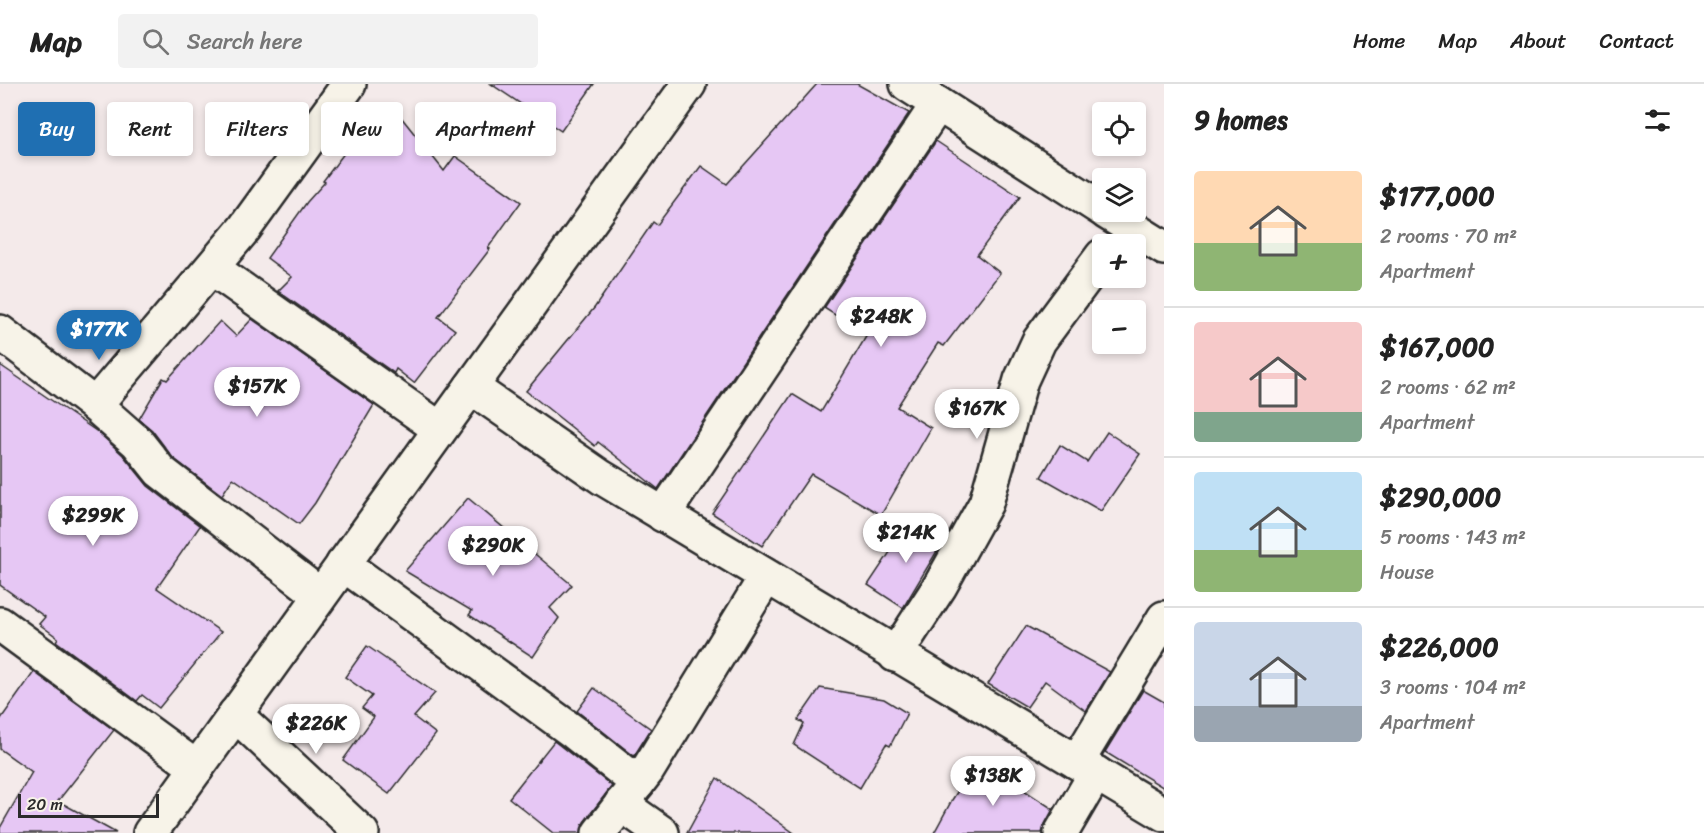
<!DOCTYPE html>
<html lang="en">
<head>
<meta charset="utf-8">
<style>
  body { margin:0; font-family:Sriracha,sans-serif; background:#f2f2f2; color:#222; height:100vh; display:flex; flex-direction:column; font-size:22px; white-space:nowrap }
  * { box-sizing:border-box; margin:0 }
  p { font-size:20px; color:#767676 }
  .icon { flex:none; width:33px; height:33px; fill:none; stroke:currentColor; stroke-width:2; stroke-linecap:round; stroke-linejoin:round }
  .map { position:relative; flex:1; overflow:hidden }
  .panel { display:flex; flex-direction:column; background:#fff; width:540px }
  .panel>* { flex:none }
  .banner { position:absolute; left:18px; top:18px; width:570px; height:54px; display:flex; gap:12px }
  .tools { position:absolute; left:1092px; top:18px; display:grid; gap:12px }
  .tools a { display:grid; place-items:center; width:54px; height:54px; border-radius:6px; background:#fff; box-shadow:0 3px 9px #0003; font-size:30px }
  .scale { position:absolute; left:18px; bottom:15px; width:141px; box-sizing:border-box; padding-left:6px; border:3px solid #2b2b2b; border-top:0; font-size:16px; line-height:21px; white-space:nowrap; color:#2b2b2b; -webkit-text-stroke:4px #f7f3e8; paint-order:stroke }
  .price { position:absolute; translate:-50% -51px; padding:0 14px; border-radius:21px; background:#fff; color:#222; font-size:20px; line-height:39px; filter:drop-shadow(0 2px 3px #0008) }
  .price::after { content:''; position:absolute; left:50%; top:36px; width:18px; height:14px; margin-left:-9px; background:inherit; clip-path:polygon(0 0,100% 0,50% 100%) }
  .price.active { background:#1f6fb2; color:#fff }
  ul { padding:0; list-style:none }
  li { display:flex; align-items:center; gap:18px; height:150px; padding:0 30px }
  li+li { border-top:2px solid #e0e0e0 }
  li span { display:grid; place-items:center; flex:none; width:168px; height:120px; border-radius:6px; color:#555 }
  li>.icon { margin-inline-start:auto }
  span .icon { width:72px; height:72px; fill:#fffc; stroke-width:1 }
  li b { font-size:26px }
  h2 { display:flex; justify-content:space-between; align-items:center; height:72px; padding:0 30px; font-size:26px }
  .chip { padding:0 21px; border-radius:6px; background:#fff; box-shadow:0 3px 9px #0003; font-size:21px; line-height:54px }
  .chip.active { background:#1f6fb2; color:#fff }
  header { display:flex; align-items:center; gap:36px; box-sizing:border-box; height:84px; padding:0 30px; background:#fff; border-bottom:2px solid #e0e0e0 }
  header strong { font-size:28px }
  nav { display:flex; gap:33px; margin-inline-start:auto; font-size:21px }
  .search { width:420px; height:54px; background:#f2f2f2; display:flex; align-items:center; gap:15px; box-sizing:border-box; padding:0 21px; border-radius:6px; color:#767676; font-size:22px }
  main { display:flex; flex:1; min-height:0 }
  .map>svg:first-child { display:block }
  .building { fill:#e6c7f4; stroke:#2b2b2b; stroke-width:1.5 }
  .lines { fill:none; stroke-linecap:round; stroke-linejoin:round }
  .minor-casing { stroke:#2b2b2b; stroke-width:38 }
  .minor { stroke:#f7f3e8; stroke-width:33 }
</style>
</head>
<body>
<header>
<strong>Map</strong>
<div class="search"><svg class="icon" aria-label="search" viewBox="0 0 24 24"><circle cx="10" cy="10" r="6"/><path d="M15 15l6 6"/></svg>Search here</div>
<nav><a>Home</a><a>Map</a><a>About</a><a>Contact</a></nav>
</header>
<main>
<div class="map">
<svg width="1164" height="749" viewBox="0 0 1164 749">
  <rect width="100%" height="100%" fill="#f4eaea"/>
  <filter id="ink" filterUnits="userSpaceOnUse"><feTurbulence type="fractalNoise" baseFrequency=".0167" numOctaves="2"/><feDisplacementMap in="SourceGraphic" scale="12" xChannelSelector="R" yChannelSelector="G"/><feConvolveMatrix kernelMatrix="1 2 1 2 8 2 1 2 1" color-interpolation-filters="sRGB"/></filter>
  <g filter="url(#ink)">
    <!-- building -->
    <g class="building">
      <polygon points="491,0 594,0 561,47"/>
      <polygon points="817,0 857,0 909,29 658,405 598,358 595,362 526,307 595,223 653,138 657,141 701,82 727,100"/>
      <polygon points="397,28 444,87 455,72 521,118 488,164 490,165 438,233 455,246 414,299 396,285 394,289 278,207 292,193 267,174 307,118 325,98 323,97 345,68"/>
      <polygon points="936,57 1020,113 977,171 1000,189 944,262 938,259 897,323 931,344 881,431 811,390 762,462 712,429 792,310 821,328 867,251 824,224"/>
      <polygon points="252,235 374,321 315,419 299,440 233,394 222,411 173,374 152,346 139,335 163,294 167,296 220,237 236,252"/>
      <polygon points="0,281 99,349 123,371 148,402 200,442 157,504 221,548 159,624 142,611 137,617 56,557 58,554 39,540 45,533 0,501"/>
      <polygon points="1107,348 1140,370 1101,427 1041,393 1060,361 1087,378"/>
      <polygon points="468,414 572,501 550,524 559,534 533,573 469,531 472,527 405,487"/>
      <polygon points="908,441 946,452 903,524 868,501"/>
      <polygon points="1026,542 1110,588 1086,627 1045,597 1027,623 988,600"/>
      <polygon points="367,562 435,609 414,633 436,650 389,710 343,676 374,633 362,624 372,612 345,593"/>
      <polygon points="34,588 114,646 58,717 116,749 0,749 0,744 32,688 0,665 0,636"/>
      <polygon points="594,604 651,645 634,672 577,627"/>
      <polygon points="820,604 884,615 907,629 890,662 886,660 860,704 794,661 804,639 798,636"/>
      <polygon points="1143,606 1164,618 1164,704 1105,668"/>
      <polygon points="554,657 612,702 584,738 581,749 553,749 509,714"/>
      <polygon points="978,676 1053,725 1045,740 1042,749 934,749 952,716"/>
      <polygon points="717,694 794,749 687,749"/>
    </g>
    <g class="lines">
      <defs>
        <g id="minor">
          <polyline points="907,0 1102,125"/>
          <polyline points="1106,128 1164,164"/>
          <polyline points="212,184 440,345"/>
          <polyline points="0,248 95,321"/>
          <polyline points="471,303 601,393 1164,730"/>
          <polyline points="663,431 938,20"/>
          <polyline points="343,480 575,649 638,699"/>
          <polyline points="320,511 160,387 137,358 95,321 244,145 349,0"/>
          <polyline points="0,540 197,684"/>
          <polyline points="895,571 940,502 986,419 1021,296 1039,257 1102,172"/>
          <polyline points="235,630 362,749"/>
          <polyline points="1077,678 1164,534"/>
          <polyline points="621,720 662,749"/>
          <polyline points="150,749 689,0"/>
          <polyline points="599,749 647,687 766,493"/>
          <polyline points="1061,749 1096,689"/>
        </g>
      </defs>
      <!-- minor casing -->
      <use href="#minor" class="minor-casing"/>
      <!-- minor -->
      <use href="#minor" class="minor"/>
    </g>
  </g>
</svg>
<div class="tools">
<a><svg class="icon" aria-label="locate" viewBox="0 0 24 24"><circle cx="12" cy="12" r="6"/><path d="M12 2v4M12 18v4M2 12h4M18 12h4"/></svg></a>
<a><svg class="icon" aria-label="layers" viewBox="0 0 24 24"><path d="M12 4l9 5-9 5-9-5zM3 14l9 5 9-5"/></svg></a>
<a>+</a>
<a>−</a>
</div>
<div class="scale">20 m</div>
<b class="price" style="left:881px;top:264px">$248K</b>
<b class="price active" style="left:99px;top:277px">$177K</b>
<b class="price" style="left:257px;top:334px">$157K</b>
<b class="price" style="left:977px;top:356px">$167K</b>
<b class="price" style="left:93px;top:463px">$299K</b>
<b class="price" style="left:906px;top:480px">$214K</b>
<b class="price" style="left:493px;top:493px">$290K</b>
<b class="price" style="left:316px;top:671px">$226K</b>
<b class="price" style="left:993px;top:723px">$138K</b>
<div class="banner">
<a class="chip active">Buy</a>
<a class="chip">Rent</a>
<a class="chip">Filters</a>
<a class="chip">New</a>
<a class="chip">Apartment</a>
</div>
</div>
<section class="panel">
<h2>9 homes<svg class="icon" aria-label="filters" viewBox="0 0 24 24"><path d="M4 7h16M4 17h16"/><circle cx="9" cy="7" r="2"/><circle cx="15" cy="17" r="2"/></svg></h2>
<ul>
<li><span style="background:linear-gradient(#ffd9b3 60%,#8fb573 0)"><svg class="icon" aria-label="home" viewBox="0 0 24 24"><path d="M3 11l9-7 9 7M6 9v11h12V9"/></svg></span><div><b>$177,000</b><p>2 rooms · 70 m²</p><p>Apartment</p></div></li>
<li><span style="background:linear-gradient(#f6c9c9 75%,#7fa58c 0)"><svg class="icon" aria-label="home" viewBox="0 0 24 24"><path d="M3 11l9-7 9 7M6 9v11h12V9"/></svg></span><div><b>$167,000</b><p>2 rooms · 62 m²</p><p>Apartment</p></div></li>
<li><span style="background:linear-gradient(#bfe0f5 65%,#8fb573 0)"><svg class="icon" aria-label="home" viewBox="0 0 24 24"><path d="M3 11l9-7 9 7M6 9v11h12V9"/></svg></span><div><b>$290,000</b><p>5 rooms · 143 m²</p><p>House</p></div></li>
<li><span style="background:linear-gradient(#c9d6e8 70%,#9aa5b1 0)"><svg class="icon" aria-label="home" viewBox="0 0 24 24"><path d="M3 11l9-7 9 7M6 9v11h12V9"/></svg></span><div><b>$226,000</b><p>3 rooms · 104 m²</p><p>Apartment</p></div></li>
</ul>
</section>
</main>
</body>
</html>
